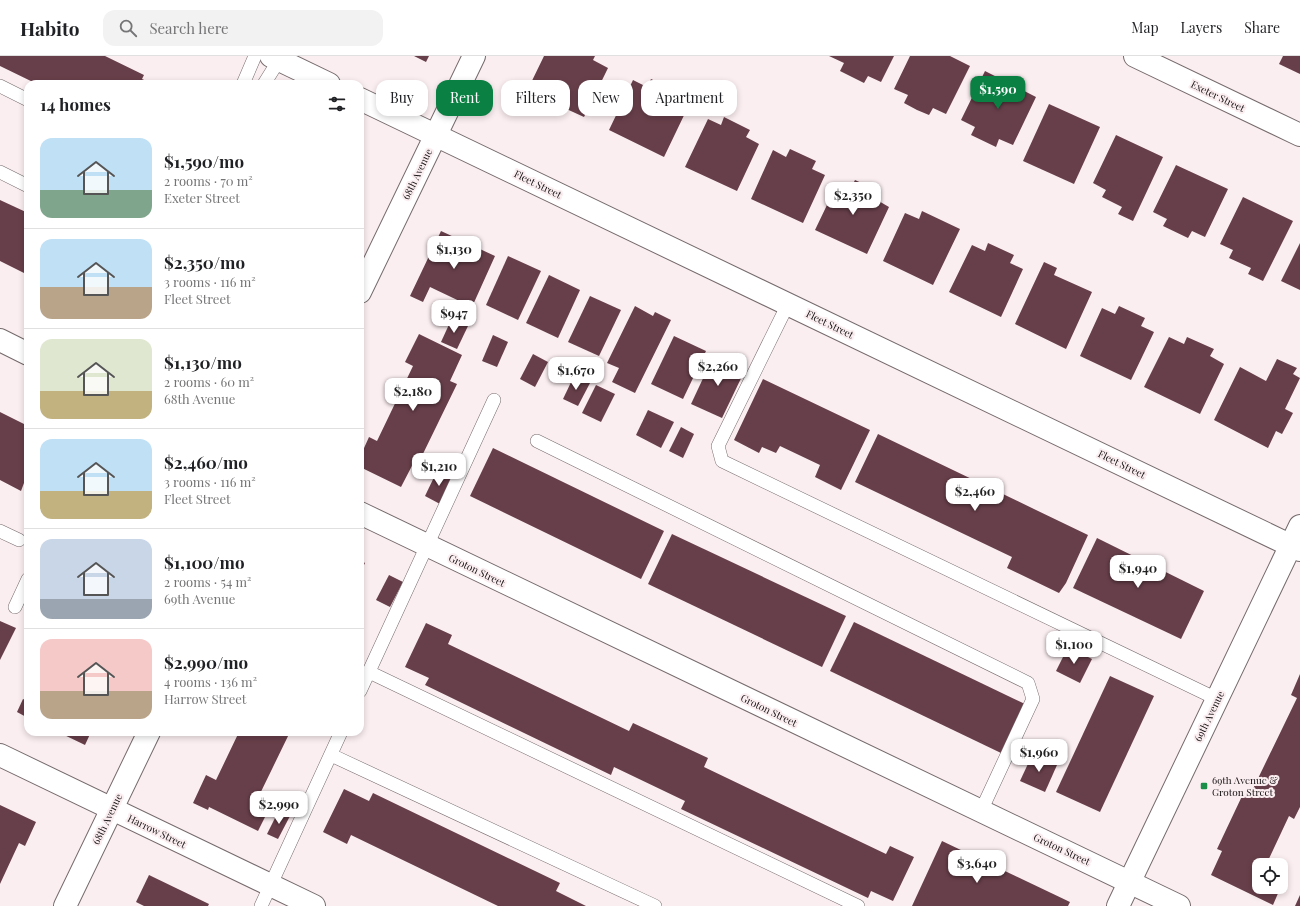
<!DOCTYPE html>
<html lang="en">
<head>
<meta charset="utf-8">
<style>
  body { margin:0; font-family:"Playfair Display",serif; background:#f2f2f2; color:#202124; height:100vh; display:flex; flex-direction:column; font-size:15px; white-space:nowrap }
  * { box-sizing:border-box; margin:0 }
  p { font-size:13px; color:#757577 }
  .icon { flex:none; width:22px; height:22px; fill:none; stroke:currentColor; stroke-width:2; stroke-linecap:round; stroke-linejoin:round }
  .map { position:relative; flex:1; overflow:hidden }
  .side { position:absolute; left:24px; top:24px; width:340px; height:656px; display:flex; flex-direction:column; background:#fff; border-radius:12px; box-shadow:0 2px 6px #0003 }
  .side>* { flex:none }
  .banner { position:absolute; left:376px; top:24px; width:380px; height:36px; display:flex; gap:8px }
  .fabs { position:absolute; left:1252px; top:802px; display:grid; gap:8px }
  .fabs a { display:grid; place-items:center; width:36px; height:36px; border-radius:8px; background:#fff; box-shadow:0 2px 6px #0003; font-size:20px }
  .price { position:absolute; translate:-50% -34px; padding:0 9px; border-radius:8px; background:#fff; color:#222; font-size:13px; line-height:26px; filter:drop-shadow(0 1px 2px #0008) }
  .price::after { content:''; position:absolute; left:50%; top:24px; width:12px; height:9px; margin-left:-6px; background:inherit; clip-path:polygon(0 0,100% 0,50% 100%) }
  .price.on { background:#0b8043; color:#fff }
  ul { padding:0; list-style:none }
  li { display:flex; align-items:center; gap:12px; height:100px; padding:0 16px }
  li+li { border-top:1px solid #e0e0e0 }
  li span { display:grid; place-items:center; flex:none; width:112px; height:80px; border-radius:12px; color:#555 }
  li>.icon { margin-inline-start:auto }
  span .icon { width:48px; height:48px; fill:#fffc; stroke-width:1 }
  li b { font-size:17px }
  h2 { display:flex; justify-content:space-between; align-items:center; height:48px; padding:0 16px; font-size:17px }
  .pill { padding:0 14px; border-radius:12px; background:#fff; box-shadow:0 2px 6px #0003; font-size:14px; line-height:36px }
  .pill.on { background:#0b8043; color:#fff }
  header { display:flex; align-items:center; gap:24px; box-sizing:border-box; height:56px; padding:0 20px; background:#fff; border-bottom:1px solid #e0e0e0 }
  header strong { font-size:19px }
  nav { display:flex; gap:22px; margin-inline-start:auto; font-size:14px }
  .search { width:280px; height:36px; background:#f2f2f2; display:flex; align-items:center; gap:10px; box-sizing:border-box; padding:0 14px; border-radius:12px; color:#757577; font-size:15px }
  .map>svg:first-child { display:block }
  .building { fill:#673f4a }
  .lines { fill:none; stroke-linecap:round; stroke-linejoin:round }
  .service-casing { stroke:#756a6c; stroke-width:14 }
  .minor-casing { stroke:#756a6c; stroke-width:24 }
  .service { stroke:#fff; stroke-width:13 }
  .minor { stroke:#fff; stroke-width:22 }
  .poi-dot { fill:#1b8f49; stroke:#fbeef1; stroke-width:1.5 }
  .labels { text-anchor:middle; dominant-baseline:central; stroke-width:4; stroke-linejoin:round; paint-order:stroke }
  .street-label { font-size:10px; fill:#161213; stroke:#fbeef1 }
  .poi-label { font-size:10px; fill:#161213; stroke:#fbeef1; text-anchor:start }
</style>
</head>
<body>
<header>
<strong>Habito</strong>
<div class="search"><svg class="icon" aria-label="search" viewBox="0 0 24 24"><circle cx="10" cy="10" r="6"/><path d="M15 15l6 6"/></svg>Search here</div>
<nav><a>Map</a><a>Layers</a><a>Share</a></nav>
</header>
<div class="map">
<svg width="1300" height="850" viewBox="0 0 1300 850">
  <rect width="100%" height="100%" fill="#fbeef1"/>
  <!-- building -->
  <g class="building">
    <polygon points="0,0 105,0 144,19 142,23 153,28 37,28 0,10"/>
    <polygon points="414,0 429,0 426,6"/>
    <polygon points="544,0 595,0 593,4 608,12 584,61 527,35"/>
    <polygon points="829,0 894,0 881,26 868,20 864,27 840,15 844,7"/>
    <polygon points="910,0 950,0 970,10 946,58 933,52 929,59 917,54 904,47 908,39 894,33"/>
    <polygon points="1283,0 1300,0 1300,18 1279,8"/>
    <polygon points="985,15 1036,41 1013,89 999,83 996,91 971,79 975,71 961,64"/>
    <polygon points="651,23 679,36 674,44 688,51 664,101 609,74 633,24 647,31"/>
    <polygon points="1049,48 1100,71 1074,128 1023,105"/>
    <polygon points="724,61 750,74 746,81 759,88 737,135 685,111 708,63 721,69"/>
    <polygon points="1116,79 1163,101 1133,165 1118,158 1122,151 1102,141 1106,134 1093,127"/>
    <polygon points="790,93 816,105 812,113 825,119 803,167 751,143 773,94 786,101"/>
    <polygon points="1176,109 1228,133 1205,181 1192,175 1188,182 1163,170 1167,163 1153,156"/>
    <polygon points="855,124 881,136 877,144 889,151 867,198 815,174 838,126 851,132"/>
    <polygon points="1243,141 1293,165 1263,225 1248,218 1251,212 1229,202 1233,194 1220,188"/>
    <polygon points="0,144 28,157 28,219 0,205"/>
    <polygon points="922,155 960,173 933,229 883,205 905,157 919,163"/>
    <polygon points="441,175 495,200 472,251 430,231 423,246 410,240"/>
    <polygon points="988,187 1014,199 1010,207 1023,213 1001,261 949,236 972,189 985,195"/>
    <polygon points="1300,187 1300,234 1281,225"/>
    <polygon points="508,200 541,215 518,264 486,249"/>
    <polygon points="1044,206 1057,212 1054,219 1092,236 1066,293 1015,268"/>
    <polygon points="549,219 580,234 558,282 526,267"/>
    <polygon points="590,240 621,254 599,300 568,286"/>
    <polygon points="635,250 653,260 655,256 671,264 635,337 612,326 619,312 607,307"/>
    <polygon points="1119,250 1145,262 1141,270 1154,276 1131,324 1080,300 1102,252 1115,258"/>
    <polygon points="452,262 468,270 457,293 441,286"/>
    <polygon points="419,278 462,299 450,325 457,328 419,406 415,404 401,431 360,411 360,401 369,381 377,385 413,310 405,306"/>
    <polygon points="493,279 508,286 497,311 482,305"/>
    <polygon points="674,280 706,295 683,343 651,328"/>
    <polygon points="1169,281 1184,288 1187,281 1214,293 1210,300 1224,308 1200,358 1144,331"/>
    <polygon points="533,298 548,306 535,331 520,323"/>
    <polygon points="714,299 745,314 722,362 691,348"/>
    <polygon points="1277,303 1297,312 1293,318 1300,322 1285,353 1293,357 1282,378 1276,375 1268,392 1214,364 1240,311 1266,325"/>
    <polygon points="574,320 590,327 578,350 563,343"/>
    <polygon points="763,323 870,374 841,434 815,421 820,409 780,390 776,397 762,391 759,397 734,384"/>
    <polygon points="596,329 615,338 601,366 582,357"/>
    <polygon points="648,354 674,366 661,392 636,379"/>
    <polygon points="0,356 28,370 28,429 24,427 21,435 0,424"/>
    <polygon points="681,371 694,378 683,402 669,395"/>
    <polygon points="878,378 1088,479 1066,527 1059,537 1007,512 1012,501 855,426"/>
    <polygon points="493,392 664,475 641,523 470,440"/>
    <polygon points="437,415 452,422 440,448 425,440"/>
    <polygon points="672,478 846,560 822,611 648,528"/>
    <polygon points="1097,482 1204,535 1181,583 1073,532"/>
    <polygon points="360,504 365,507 360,517"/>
    <polygon points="389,519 403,526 390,551 376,544"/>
    <polygon points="0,565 16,572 0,604"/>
    <polygon points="854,566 1025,648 1001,697 830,615"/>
    <polygon points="426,567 452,579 448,588 629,675 633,667 708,702 704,711 886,798 890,790 914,801 893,845 871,835 868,842 681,753 685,745 614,711 611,719 425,629 429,622 405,611"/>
    <polygon points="1068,591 1092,603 1080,627 1056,615"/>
    <polygon points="1300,618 1300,751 1294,763 1289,760 1266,809 1259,809 1259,831 1271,831 1279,835 1273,849 1211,819 1222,795 1217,793 1243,738 1249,741 1297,642 1291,639"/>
    <polygon points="1110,620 1154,640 1100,756 1056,736"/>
    <polygon points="23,643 28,645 28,662 17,656"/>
    <polygon points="58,676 91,676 85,689"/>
    <polygon points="239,676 290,676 256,746 269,753 258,775 209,751 208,754 193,747 206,719 216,724"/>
    <polygon points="1033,697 1057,709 1045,736 1020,725"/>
    <polygon points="344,733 369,745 373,737 560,827 556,835 586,850 498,850 351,779 347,788 323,776"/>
    <polygon points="0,749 36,766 25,790 19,787 0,828"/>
    <polygon points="279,754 290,760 278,783 267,778"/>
    <polygon points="942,785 1070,846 1068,850 912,850"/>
    <polygon points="149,819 209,848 208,850 144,850 136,846"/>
    <polygon points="1300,839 1300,850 1295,850"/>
  </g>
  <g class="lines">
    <defs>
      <g id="service">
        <polyline points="243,28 255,0"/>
        <polyline points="264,28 279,4"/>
        <polyline points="0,30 28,44"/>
        <polyline points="0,116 28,130"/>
        <polyline points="788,248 718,390 722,405 1217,643"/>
        <polyline points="537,385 1028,627 1033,643 981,755"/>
        <polyline points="0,475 19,484"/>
        <polyline points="15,551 28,523"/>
        <polyline points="369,616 858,850"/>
        <polyline points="360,635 494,344"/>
        <polyline points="331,699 655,850"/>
        <polyline points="261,850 341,676"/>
      </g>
      <g id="minor">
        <polyline points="271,0 329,28"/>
        <polyline points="1135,0 1300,79"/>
        <polyline points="360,43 1300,494"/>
        <polyline points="360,236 474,0"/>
        <polyline points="0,284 28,298"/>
        <polyline points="360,457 1179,850"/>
        <polyline points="0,699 314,850"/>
        <polyline points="65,850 149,676"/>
        <polyline points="1118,850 1300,470"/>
      </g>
    </defs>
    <!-- service casing -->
    <use href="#service" class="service-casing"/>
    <!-- minor casing -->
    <use href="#minor" class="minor-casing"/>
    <!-- service -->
    <use href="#service" class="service"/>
    <!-- minor -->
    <use href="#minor" class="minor"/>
  </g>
  <!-- markers -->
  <rect class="poi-dot" x="1200" y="726" width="8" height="8" rx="2"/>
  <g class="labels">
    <!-- street labels -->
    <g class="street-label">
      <text transform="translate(1218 40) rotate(26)">Exeter Street</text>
      <text transform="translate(417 118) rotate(-64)">68th Avenue</text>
      <text transform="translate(538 128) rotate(26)">Fleet Street</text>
      <text transform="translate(830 268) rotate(26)">Fleet Street</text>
      <text transform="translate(1122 408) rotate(26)">Fleet Street</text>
      <text transform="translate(477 514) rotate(26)">Groton Street</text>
      <text transform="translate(769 654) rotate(26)">Groton Street</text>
      <text transform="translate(1209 660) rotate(-64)">69th Avenue</text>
      <text transform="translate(107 763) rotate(-64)">68th Avenue</text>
      <text transform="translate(157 775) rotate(26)">Harrow Street</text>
      <text transform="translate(1062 793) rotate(25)">Groton Street</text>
    </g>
    <!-- poi labels -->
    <g class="poi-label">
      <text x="1212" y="724">69th Avenue &amp;<tspan x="1212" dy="12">Groton Street</tspan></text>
    </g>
  </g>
</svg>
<div class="fabs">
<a><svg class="icon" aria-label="locate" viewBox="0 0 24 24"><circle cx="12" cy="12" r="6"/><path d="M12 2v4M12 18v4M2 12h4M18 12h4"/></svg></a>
</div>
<b class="price on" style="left:998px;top:54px">$1,590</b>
<b class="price" style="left:853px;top:160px">$2,350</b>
<b class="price" style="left:454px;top:214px">$1,130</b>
<b class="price" style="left:454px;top:278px">$947</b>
<b class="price" style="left:718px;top:331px">$2,260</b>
<b class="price" style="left:576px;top:335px">$1,670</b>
<b class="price" style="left:413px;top:356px">$2,180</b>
<b class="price" style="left:439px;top:431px">$1,210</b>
<b class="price" style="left:975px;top:456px">$2,460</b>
<b class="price" style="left:1138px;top:533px">$1,940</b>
<b class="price" style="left:1074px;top:609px">$1,100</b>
<b class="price" style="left:1039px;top:717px">$1,960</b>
<b class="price" style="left:279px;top:769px">$2,990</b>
<b class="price" style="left:977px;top:828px">$3,640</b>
<div class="banner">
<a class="pill">Buy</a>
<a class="pill on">Rent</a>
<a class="pill">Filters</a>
<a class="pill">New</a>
<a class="pill">Apartment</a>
</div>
<section class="side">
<h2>14 homes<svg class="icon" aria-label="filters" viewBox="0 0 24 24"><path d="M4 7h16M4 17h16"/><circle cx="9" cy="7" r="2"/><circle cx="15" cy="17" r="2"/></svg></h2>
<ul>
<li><span style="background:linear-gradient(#bfe0f5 65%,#7fa58c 0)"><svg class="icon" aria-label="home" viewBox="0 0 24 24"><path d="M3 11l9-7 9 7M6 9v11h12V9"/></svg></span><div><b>$1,590/mo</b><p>2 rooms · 70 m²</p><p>Exeter Street</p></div></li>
<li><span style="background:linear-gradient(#bfe0f5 60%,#b9a48a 0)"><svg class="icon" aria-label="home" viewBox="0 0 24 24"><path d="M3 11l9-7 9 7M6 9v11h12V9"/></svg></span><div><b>$2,350/mo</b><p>3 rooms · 116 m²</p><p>Fleet Street</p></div></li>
<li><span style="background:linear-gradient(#dfe7d0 65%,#c2b280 0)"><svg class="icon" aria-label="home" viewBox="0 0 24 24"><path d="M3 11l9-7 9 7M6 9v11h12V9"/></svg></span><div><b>$1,130/mo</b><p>2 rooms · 60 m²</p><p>68th Avenue</p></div></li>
<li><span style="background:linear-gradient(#bfe0f5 65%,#c2b280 0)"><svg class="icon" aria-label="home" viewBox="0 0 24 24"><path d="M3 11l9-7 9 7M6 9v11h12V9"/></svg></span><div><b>$2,460/mo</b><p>3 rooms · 116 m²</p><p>Fleet Street</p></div></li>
<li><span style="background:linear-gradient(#c9d6e8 75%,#9aa5b1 0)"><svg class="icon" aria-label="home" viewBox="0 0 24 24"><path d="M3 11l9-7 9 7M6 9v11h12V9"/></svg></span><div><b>$1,100/mo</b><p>2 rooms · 54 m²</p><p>69th Avenue</p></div></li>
<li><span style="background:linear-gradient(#f6c9c9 65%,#b9a48a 0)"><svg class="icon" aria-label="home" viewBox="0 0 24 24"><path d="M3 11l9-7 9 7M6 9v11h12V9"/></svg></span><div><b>$2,990/mo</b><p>4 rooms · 136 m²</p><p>Harrow Street</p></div></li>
</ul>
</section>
</div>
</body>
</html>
